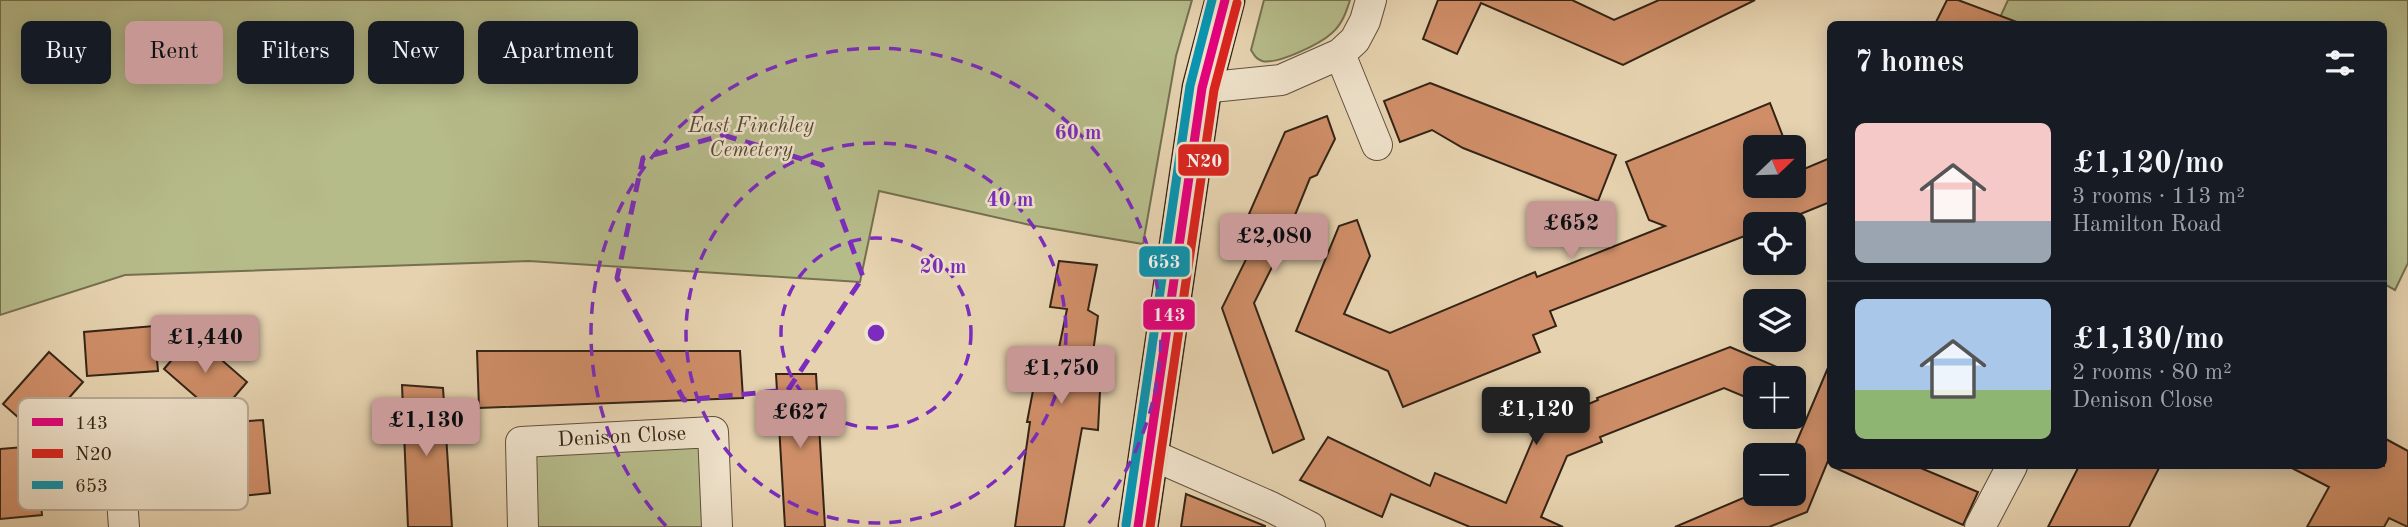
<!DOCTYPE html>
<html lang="en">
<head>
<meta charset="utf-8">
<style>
  body { margin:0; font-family:"Old Standard TT",serif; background:#20242c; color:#f1f3f6; height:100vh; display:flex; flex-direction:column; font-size:26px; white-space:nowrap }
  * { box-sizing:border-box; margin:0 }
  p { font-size:23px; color:#9ea1a6 }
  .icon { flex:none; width:38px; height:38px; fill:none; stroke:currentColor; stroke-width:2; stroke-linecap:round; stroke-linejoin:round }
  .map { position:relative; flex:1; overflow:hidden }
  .side { position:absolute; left:1827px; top:21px; width:560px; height:448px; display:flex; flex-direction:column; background:#171b24; border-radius:10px; box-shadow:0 4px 18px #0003 }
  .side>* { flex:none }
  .guide { position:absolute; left:21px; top:21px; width:665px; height:63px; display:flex; gap:14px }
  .needle { width:46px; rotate:67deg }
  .buttons { position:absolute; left:1743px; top:135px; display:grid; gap:14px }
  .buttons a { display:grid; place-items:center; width:63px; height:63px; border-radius:10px; background:#171b24; box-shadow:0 4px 18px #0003; font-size:35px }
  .price { position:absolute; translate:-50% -60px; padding:0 16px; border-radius:7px; background:#c59692; color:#111; font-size:23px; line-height:46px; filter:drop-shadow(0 2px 4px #0008) }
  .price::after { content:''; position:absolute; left:50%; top:42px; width:21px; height:16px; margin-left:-10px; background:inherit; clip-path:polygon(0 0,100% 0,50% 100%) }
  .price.on { background:#222; color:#fff }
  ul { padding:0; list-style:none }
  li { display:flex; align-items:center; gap:21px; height:175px; padding:0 28px }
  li+li { border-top:2px solid #363941 }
  li span { display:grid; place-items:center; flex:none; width:196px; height:140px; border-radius:10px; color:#555 }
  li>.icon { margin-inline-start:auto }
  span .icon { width:84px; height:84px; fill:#fffc; stroke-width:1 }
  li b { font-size:30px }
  h2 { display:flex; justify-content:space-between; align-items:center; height:84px; padding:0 28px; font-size:30px }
  .tag { padding:0 24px; border-radius:10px; background:#171b24; box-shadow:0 4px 18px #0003; font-size:24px; line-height:63px }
  .tag.on { background:#c59692; color:#111 }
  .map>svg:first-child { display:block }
  .green { fill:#b6bb8a; stroke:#757050; stroke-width:2 }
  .building { fill:#cf8e68; stroke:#342416; stroke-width:2 }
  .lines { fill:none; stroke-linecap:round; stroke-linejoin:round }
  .street-casing { stroke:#60503c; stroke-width:32 }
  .primary-casing { stroke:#342416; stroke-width:41 }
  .street { stroke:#efe2cb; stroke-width:30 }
  .primary { stroke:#e3b978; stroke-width:38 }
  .bus-1-casing { stroke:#efe2cb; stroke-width:14 }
  .bus-2-casing { stroke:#efe2cb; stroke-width:14 }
  .bus-3-casing { stroke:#efe2cb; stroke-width:14 }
  .bus-1 { stroke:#e5007d; stroke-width:9 }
  .bus-2 { stroke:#dc241f; stroke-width:9 }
  .bus-3 { stroke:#0895b2; stroke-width:9 }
  .marked { fill:none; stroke:#7b2cbf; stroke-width:5; stroke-dasharray:14 9; stroke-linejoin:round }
  .ring { fill:none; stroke:#7b2cbf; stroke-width:3.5; stroke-dasharray:12 9 }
  .labels { text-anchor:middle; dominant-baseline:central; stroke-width:5; stroke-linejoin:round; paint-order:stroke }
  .park-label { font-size:21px; font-style:italic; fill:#544a33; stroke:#efe2cb }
  .street-label { font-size:21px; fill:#342416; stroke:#efe2cb }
  .key { fill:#efe2cb; stroke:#b7a995; stroke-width:2 }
  .key-label { font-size:19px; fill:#342416 }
  .centre { fill:#7b2cbf; stroke:#efe2cb; stroke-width:3.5 }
  .ring-label { font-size:21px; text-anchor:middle; font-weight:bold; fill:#7b2cbf; stroke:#efe2cb; stroke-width:5; stroke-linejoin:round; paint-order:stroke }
  .line-badge { stroke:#efe2cb; stroke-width:2.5 }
  .badge-label { font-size:19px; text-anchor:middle; font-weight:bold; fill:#fff }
</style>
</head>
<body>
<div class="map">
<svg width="2408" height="527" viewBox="0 0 2408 527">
  <rect width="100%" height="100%" fill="#e6d2af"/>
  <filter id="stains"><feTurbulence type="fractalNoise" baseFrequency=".00286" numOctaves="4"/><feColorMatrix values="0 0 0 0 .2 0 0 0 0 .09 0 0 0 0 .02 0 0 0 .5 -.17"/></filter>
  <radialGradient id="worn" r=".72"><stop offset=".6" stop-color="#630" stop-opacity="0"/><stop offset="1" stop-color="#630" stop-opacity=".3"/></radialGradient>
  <!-- green -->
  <g class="green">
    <polygon points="0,0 1192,0 1176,56 1143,244 1030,225 879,191 860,282 529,261 125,275 0,315"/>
    <path d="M1264 0H1350C1346 13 1342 24 1332 33 1320 44 1277 65 1262 61 1256 59 1254 55 1251 50Z"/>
    <polygon points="2008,0 2408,0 2408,263 2395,290 2384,284 2384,24 1997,24"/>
    <polygon points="713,432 718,527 523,527 521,442"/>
  </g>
  <!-- building -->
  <g class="building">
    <polygon points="1438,0 1572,0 1614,20 1659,0 1755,0 1623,65 1481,3 1457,54 1423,39"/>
    <polygon points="1947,0 1958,0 2017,22 2016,24 1935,24"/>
    <polygon points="1430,83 1616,155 1598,201 1463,148 1432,130 1400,142 1384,101"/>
    <polygon points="1770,103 1787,147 1755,147 1755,186 1794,186 1794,164 1797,172 1830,158 1830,202 1776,224 1755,224 1755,232 1550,311 1556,326 1533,335 1540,352 1403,407 1388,371 1296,331 1339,226 1357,220 1370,256 1344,314 1390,333 1535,272 1537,277 1665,226 1649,220 1626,162"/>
    <polygon points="1327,116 1335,139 1317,175 1310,178 1282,247 1254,303 1304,439 1273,453 1222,308 1265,221 1249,214 1285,132"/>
    <polygon points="1059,261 1097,265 1088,310 1098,316 1088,389 1100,391 1098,430 1082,428 1064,527 1015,527 1030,422 1027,422 1035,380 1052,382 1067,309 1050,307"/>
    <polygon points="154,326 158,371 87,376 84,332"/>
    <polygon points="193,335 247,382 218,416 164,369"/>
    <polygon points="1730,347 1803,378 1755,378 1755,401 1724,388 1600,437 1602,442 1567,456 1541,517 1563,527 1470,527 1391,494 1382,517 1300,480 1328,437 1430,486 1435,473 1506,503 1539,425 1598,400 1597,398"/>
    <polygon points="477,351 740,351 743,398 479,408"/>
    <polygon points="49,352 83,382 37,434 3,404"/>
    <polygon points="1830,363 1830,456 1807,512 1769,527 1675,527 1755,493 1794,494 1794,455 1791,455"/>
    <polygon points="776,374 816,374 825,527 785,527"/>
    <polygon points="402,385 443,388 452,527 408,527"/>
    <polygon points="263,420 270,493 224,498 218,423"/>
    <polygon points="2384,438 2408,451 2408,527 2389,518 2384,527 2307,527 2329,487 2288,466 2384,466"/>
    <polygon points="36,446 42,515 0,519 0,449"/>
    <polygon points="1831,466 1916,466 1978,492 1963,525"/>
    <polygon points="2079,466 2160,466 2129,527 2048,527"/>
    <polygon points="1186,494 1265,526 1265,527 1181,527"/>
  </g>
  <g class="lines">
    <defs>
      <g id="street">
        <polyline points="1340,54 1377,145"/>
        <polyline points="1202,88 1281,80 1340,54 1355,40 1365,21 1371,0"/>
        <polyline points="1150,454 1271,507 1310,527"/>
        <polyline points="119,457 124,527"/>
        <path id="s1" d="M523 527 521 442 713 432 717 527"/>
        <polyline points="1980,527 2012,466"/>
      </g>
      <polyline id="primary" points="1138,527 1202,88 1225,0"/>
    </defs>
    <!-- street casing -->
    <use href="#street" class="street-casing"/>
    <!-- primary casing -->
    <use href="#primary" class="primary-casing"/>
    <!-- street -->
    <use href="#street" class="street"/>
    <!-- primary -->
    <use href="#primary" class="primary"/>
    <defs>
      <polyline id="bus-1" points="1138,527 1202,88 1225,0"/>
      <polyline id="bus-2" points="1150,527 1214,90 1237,3"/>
      <polyline id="bus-3" points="1126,525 1190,86 1212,0"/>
    </defs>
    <!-- bus-1 casing -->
    <use href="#bus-1" class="bus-1-casing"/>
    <!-- bus-2 casing -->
    <use href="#bus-2" class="bus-2-casing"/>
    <!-- bus-3 casing -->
    <use href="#bus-3" class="bus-3-casing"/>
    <!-- bus-1 -->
    <use href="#bus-1" class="bus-1"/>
    <!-- bus-2 -->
    <use href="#bus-2" class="bus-2"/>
    <!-- bus-3 -->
    <use href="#bus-3" class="bus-3"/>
  </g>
  <!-- marked area -->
  <path class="marked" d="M723 135 822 165 863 277 788 390 684 400 617 278 643 158Z"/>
  <!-- distance rings -->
  <g class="ring">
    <circle cx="876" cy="333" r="95"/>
    <circle cx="876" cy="333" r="190"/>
    <path d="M666 526A285 285 0 1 1 1086 526"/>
  </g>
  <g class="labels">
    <!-- park labels -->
    <g class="park-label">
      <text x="751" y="126">East Finchley<tspan x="751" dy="24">Cemetery</tspan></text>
    </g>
    <!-- street labels -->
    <g class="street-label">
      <text stroke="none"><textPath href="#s1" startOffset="186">Denison Close</textPath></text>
    </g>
  </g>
  <!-- legend -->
  <rect x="18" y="398" width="230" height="112" rx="10" class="key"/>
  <rect x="32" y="418" width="31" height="8" fill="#e5007d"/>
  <rect x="32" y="449" width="31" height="9" fill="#dc241f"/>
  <rect x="32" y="481" width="31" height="8" fill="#0895b2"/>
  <g class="key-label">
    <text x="75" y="429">143</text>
    <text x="75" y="460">N20</text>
    <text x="75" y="492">653</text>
  </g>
  <circle cx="876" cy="333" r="10" class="centre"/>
  <g class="ring-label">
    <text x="1078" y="139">60 m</text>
    <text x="1010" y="206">40 m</text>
    <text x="943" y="273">20 m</text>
  </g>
  <g class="line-badge">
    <rect x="1177" y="143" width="53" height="34" rx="7" fill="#dc241f"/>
    <rect x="1138" y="245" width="53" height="33" rx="7" fill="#0895b2"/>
    <rect x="1142" y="298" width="54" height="33" rx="7" fill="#e5007d"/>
  </g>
  <g class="badge-label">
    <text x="1204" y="167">N20</text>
    <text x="1164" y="268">653</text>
    <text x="1169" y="321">143</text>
  </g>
  <rect width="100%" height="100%" filter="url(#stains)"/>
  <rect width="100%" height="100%" fill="url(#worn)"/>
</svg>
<div class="buttons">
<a><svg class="needle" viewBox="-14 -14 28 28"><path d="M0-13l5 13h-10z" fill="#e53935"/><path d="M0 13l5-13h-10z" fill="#9ea1a6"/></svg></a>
<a><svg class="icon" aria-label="locate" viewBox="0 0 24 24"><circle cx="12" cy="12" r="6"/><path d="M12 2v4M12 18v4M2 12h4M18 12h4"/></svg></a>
<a><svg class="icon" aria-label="layers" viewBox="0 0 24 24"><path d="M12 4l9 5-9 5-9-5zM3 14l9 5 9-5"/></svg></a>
<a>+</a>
<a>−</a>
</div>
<b class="price" style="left:1571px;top:261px">£652</b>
<b class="price" style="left:1274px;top:274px">£2,080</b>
<b class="price" style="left:205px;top:375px">£1,440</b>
<b class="price" style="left:1061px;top:406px">£1,750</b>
<b class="price on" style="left:1536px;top:447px">£1,120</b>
<b class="price" style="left:800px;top:450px">£627</b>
<b class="price" style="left:426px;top:458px">£1,130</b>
<div class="guide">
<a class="tag">Buy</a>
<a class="tag on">Rent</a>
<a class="tag">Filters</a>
<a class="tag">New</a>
<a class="tag">Apartment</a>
</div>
<section class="side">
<h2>7 homes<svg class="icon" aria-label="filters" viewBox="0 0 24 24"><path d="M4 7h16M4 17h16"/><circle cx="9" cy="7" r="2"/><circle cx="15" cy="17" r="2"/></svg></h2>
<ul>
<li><span style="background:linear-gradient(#f6c9c9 70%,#9aa5b1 0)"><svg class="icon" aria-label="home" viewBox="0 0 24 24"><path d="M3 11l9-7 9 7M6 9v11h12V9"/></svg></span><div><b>£1,120/mo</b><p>3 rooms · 113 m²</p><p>Hamilton Road</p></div></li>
<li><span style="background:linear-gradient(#a9c7e8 65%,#8fb573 0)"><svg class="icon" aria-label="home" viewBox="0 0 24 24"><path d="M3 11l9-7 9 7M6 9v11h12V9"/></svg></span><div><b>£1,130/mo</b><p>2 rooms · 80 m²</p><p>Denison Close</p></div></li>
</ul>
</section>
</div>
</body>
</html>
